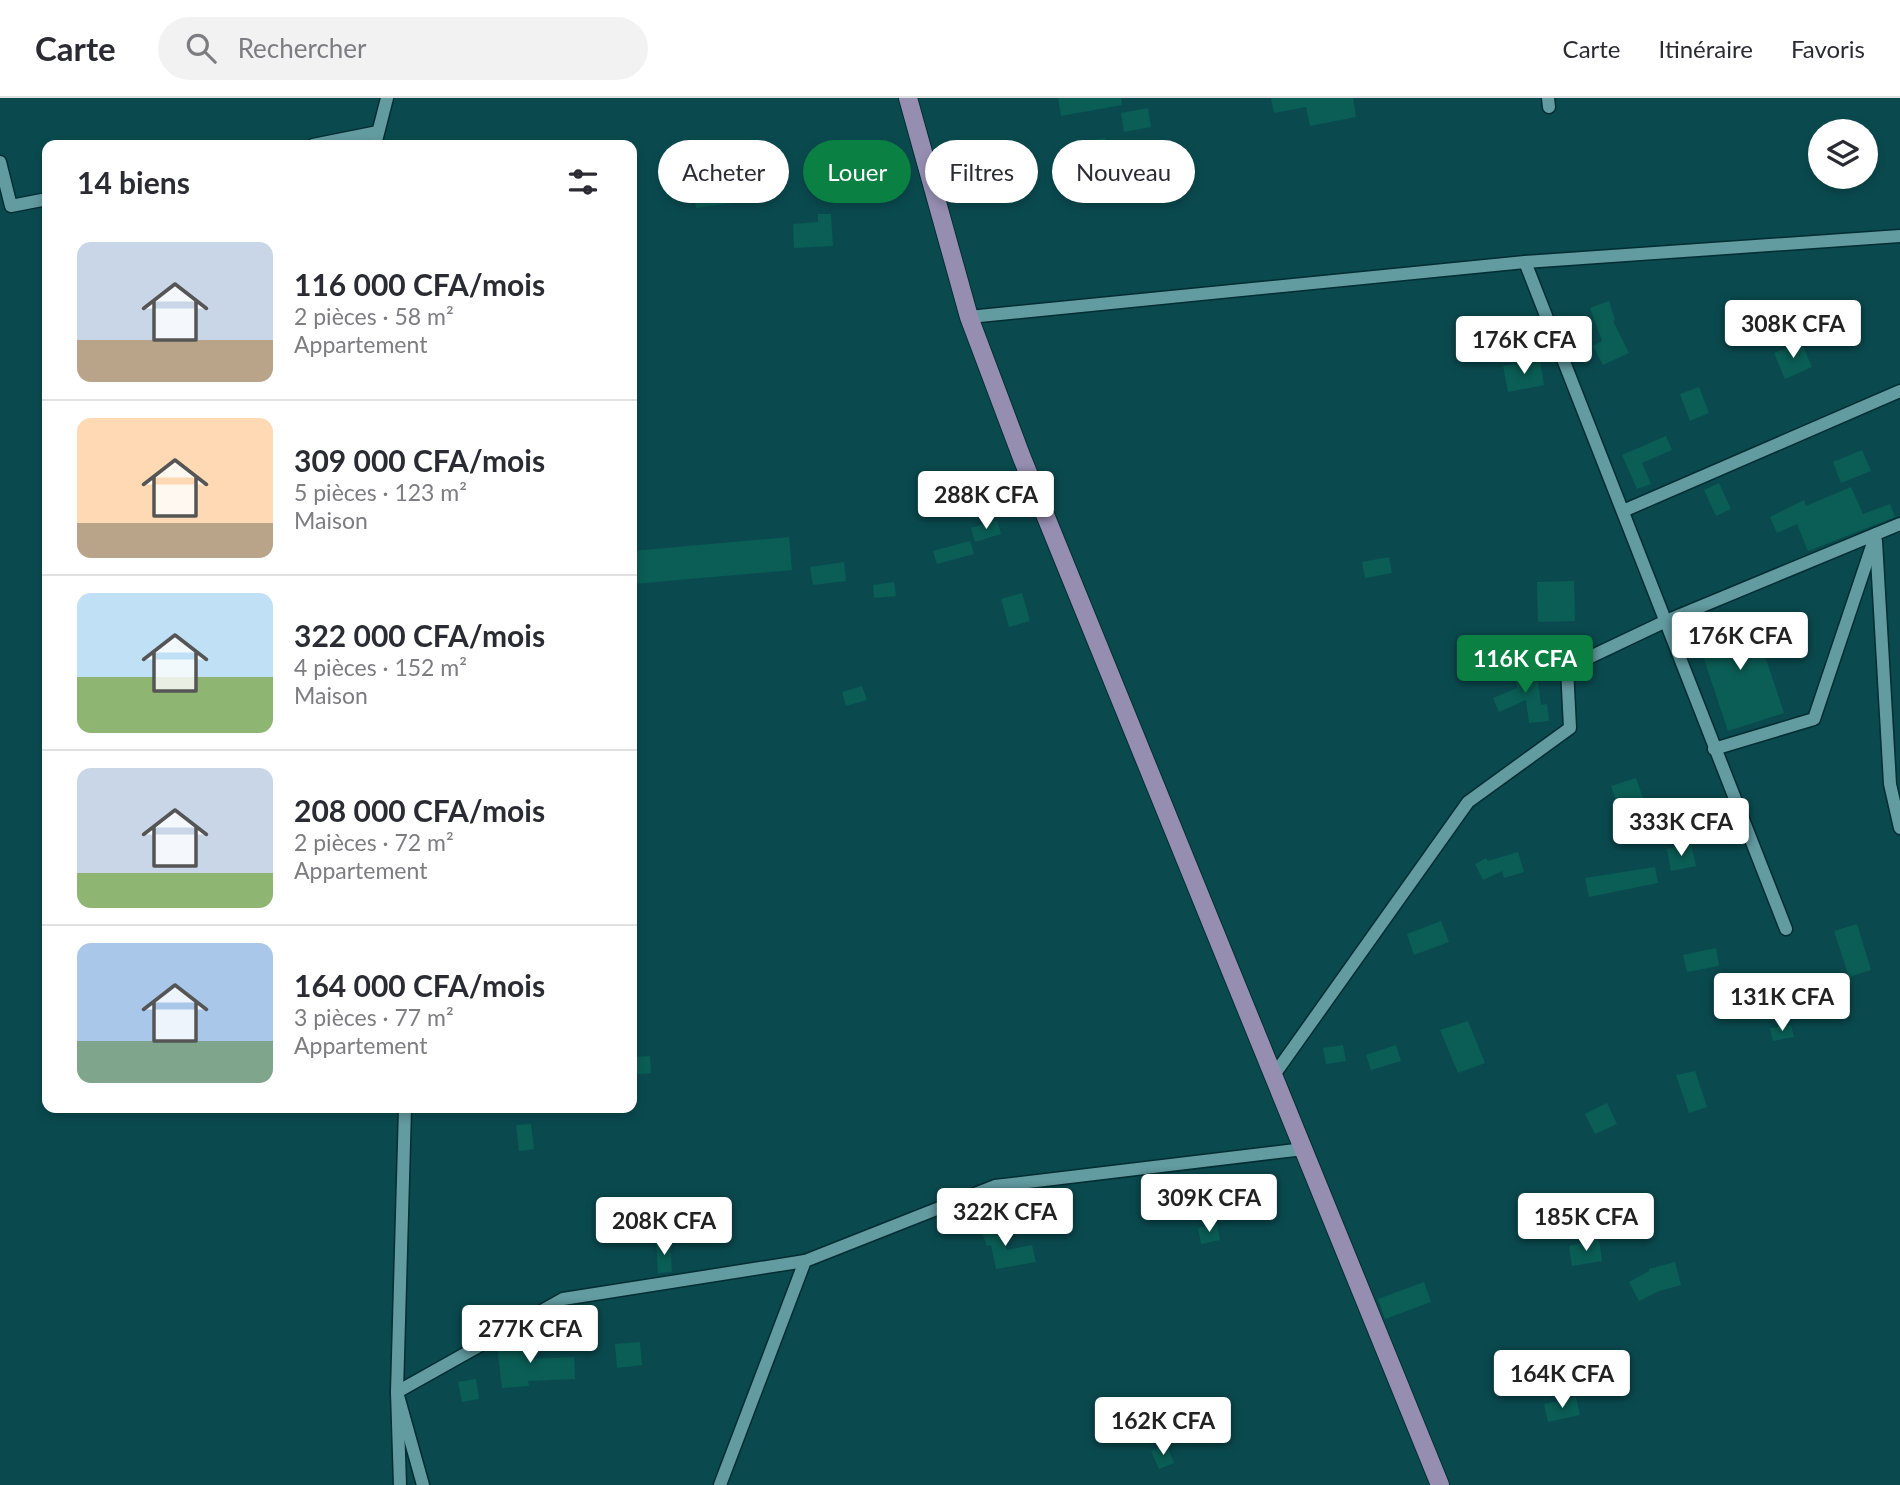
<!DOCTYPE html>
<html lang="fr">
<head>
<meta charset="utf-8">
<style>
  body { margin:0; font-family:Lato,sans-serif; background:#f2f2f3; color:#2b2b33; height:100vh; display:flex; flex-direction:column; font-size:26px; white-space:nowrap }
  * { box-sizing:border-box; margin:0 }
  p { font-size:23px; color:#7c7c81 }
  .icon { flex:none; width:38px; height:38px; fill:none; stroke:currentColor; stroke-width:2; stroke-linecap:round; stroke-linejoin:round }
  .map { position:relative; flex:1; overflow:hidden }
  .drawer { position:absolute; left:42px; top:42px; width:595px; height:973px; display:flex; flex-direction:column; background:#fff; border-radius:14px; box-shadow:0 4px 10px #0003 }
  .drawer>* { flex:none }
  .banner { position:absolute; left:658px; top:42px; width:665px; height:63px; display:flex; gap:14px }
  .buttons { position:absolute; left:1808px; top:21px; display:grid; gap:14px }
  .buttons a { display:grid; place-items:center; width:70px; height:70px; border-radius:50%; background:#fff; box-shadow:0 4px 10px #0003; font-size:35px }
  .price { position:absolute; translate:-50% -60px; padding:0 16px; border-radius:7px; background:#fff; color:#222; font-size:23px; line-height:46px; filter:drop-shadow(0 2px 4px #0008) }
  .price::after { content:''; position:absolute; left:50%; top:42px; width:21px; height:16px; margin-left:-10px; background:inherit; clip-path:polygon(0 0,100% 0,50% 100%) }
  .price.active { background:#0b8043; color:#fff }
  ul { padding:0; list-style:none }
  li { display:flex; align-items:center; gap:21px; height:175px; padding:0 35px }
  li+li { border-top:2px solid #e1e1e2 }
  li span { display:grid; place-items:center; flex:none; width:196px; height:140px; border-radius:14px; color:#555 }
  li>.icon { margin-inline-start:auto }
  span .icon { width:84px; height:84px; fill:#fffc; stroke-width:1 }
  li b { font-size:30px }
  h2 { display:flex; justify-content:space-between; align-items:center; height:84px; padding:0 35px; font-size:30px }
  .chip { padding:0 24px; border-radius:32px; background:#fff; box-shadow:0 4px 10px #0003; font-size:24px; line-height:63px }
  .chip.active { background:#0b8043; color:#fff }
  header { display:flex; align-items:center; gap:42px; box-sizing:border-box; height:98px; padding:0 35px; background:#fff; border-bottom:2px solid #e1e1e2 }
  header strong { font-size:33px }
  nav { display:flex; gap:38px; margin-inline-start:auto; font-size:24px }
  .search { width:490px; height:63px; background:#f2f2f3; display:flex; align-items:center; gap:18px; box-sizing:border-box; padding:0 24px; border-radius:38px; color:#7c7c81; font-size:26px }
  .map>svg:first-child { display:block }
  .building { fill:#0a5e55 }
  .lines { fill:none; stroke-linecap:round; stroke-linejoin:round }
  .minor-casing { stroke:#002e32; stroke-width:15 }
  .major-casing { stroke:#002e32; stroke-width:20 }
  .minor { stroke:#629ba0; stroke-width:12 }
  .major { stroke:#968eb1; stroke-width:18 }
</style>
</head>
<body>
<header>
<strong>Carte</strong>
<div class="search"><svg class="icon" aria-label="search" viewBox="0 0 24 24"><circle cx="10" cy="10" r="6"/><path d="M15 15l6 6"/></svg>Rechercher</div>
<nav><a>Carte</a><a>Itinéraire</a><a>Favoris</a></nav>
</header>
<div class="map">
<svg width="1900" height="1387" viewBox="0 0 1900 1387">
  <rect width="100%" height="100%" fill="#0a4a4f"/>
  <!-- building -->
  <g class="building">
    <polygon points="1058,0 1121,0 1122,7 1061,18"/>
    <polygon points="1271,0 1353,0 1356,19 1310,28 1306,9 1274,15"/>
    <polygon points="1148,10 1151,29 1124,34 1121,15"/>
    <polygon points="1105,40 1107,52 1077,58 1075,45"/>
    <polygon points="736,83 739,104 696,110 693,89"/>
    <polygon points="818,116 831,116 833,148 794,150 793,126 818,124"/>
    <polygon points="1609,203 1615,222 1613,223 1629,255 1603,267 1593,248 1602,243 1590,210"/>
    <polygon points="1801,244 1812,269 1785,281 1774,255"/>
    <polygon points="1540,262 1544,287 1508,294 1503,268"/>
    <polygon points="1699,289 1709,315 1690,323 1680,296"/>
    <polygon points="1666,338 1672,352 1642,365 1651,386 1637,391 1622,357"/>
    <polygon points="1862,352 1871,373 1841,385 1833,364"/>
    <polygon points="1719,385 1731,411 1716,418 1704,392"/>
    <polygon points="1851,389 1863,416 1890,406 1895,419 1808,453 1797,426 1777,435 1770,419 1804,402 1806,408"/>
    <polygon points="997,422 1001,436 975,444 971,430"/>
    <polygon points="789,439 792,472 633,486 632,453"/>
    <polygon points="970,443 974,456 937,466 933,453"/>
    <polygon points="1389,459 1392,475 1365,480 1362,464"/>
    <polygon points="844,464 846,483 813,487 810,469"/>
    <polygon points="1574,483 1575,523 1538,524 1537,484"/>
    <polygon points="894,484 896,498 874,500 873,487"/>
    <polygon points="1022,495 1030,523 1009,529 1001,501"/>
    <polygon points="1751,516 1784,615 1728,633 1695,534"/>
    <polygon points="1536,568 1541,607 1547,606 1549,623 1529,625 1526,602 1499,614 1493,600 1517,590 1514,571"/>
    <polygon points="862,588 867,602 846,608 842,594"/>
    <polygon points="1636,680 1643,700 1618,709 1611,688"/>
    <polygon points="1691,746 1696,768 1671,773 1667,751"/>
    <polygon points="1518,754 1524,774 1504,780 1502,773 1483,782 1475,766 1486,760 1488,763"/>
    <polygon points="1655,769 1658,785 1589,799 1585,780"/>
    <polygon points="1441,823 1449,844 1414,857 1407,836"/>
    <polygon points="1857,826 1871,872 1849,879 1834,833"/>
    <polygon points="1716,850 1719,868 1687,874 1683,857"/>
    <polygon points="1468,923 1485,965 1458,975 1440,932"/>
    <polygon points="1791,927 1794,939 1773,943 1770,930"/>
    <polygon points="1343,947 1346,963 1326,966 1323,950"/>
    <polygon points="1396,947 1401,963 1371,972 1366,957"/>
    <polygon points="650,958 651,975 632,977 632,959"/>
    <polygon points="1695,973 1707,1009 1689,1015 1676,977"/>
    <polygon points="1607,1005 1617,1026 1595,1036 1585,1016"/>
    <polygon points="531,1026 534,1051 519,1053 516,1027"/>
    <polygon points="989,1115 1007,1152 1032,1147 1036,1164 996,1171 991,1147 987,1148 979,1126 986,1123 984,1116"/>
    <polygon points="1217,1126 1220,1142 1201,1146 1198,1130"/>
    <polygon points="1599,1141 1602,1163 1572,1168 1569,1148"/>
    <polygon points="670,1142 672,1174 658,1175 656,1143"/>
    <polygon points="1675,1164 1681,1187 1659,1193 1639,1203 1629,1184 1649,1173 1649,1171"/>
    <polygon points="1424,1184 1431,1204 1385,1221 1378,1201"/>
    <polygon points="526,1239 530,1261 574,1259 575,1281 528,1283 529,1288 502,1290 497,1248 507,1242"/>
    <polygon points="640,1244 642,1267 617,1270 615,1246"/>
    <polygon points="476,1281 479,1301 462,1304 458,1284"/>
    <polygon points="1576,1299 1580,1317 1548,1324 1544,1306"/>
    <polygon points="1167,1347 1174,1365 1159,1371 1151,1353"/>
  </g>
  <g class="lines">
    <defs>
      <g id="minor">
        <polyline points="1548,0 1549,9"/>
        <polyline points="313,47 378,34"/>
        <polyline points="375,47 387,0"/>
        <polyline points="0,64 11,108 47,101"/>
        <polyline points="1525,164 1786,831"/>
        <polyline points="969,219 1525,164 1900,138"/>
        <polyline points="1623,413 1900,293"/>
        <polyline points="1876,443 1890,686 1900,730"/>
        <polyline points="1714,651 1814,621 1876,436"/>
        <polyline points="1274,977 1468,704 1570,630 1567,570 1666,523 1900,426"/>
        <polyline points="400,1387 397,1294 405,1010"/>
        <polyline points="423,1387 397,1294 563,1201 805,1163"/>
        <polyline points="720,1387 805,1163 995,1088 1304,1051"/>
      </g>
      <polyline id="major" points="908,0 969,219 1022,360 1440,1387"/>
    </defs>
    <!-- minor casing -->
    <use href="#minor" class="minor-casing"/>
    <!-- major casing -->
    <use href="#major" class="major-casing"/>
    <!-- minor -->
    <use href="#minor" class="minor"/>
    <!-- major -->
    <use href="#major" class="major"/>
  </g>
</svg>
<div class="buttons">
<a><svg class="icon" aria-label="layers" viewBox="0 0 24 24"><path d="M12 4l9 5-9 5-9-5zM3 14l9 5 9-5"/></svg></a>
</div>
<b class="price" style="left:1793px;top:262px">308K CFA</b>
<b class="price" style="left:1524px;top:278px">176K CFA</b>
<b class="price" style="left:986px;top:433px">288K CFA</b>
<b class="price" style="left:1740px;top:574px">176K CFA</b>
<b class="price active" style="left:1525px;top:597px">116K CFA</b>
<b class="price" style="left:1681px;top:760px">333K CFA</b>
<b class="price" style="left:1782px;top:935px">131K CFA</b>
<b class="price" style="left:1209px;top:1136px">309K CFA</b>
<b class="price" style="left:1005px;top:1150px">322K CFA</b>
<b class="price" style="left:1586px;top:1155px">185K CFA</b>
<b class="price" style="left:664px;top:1159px">208K CFA</b>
<b class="price" style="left:530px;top:1267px">277K CFA</b>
<b class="price" style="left:1562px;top:1312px">164K CFA</b>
<b class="price" style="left:1163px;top:1359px">162K CFA</b>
<div class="banner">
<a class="chip">Acheter</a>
<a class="chip active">Louer</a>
<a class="chip">Filtres</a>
<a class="chip">Nouveau</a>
</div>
<section class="drawer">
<h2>14 biens<svg class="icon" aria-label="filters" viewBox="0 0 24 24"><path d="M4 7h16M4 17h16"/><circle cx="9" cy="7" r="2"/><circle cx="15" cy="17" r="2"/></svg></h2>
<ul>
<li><span style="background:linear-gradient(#c9d6e8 70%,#b9a48a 0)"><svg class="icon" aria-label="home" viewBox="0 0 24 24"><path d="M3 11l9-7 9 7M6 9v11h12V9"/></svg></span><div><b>116 000 CFA/mois</b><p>2 pièces · 58 m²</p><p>Appartement</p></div></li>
<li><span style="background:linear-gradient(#ffd9b3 75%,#b9a48a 0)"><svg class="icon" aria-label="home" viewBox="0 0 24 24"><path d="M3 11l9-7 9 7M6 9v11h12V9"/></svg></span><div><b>309 000 CFA/mois</b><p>5 pièces · 123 m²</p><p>Maison</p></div></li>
<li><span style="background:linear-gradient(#bfe0f5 60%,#8fb573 0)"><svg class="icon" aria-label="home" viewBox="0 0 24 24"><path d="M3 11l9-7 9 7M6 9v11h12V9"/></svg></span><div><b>322 000 CFA/mois</b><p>4 pièces · 152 m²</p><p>Maison</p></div></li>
<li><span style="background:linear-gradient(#c9d6e8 75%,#8fb573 0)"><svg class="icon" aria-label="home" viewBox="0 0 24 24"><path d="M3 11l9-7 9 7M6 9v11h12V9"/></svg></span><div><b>208 000 CFA/mois</b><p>2 pièces · 72 m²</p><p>Appartement</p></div></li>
<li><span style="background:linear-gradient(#a9c7e8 70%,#7fa58c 0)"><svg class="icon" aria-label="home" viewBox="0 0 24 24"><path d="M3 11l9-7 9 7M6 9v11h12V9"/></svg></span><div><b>164 000 CFA/mois</b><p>3 pièces · 77 m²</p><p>Appartement</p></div></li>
</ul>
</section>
</div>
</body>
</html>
